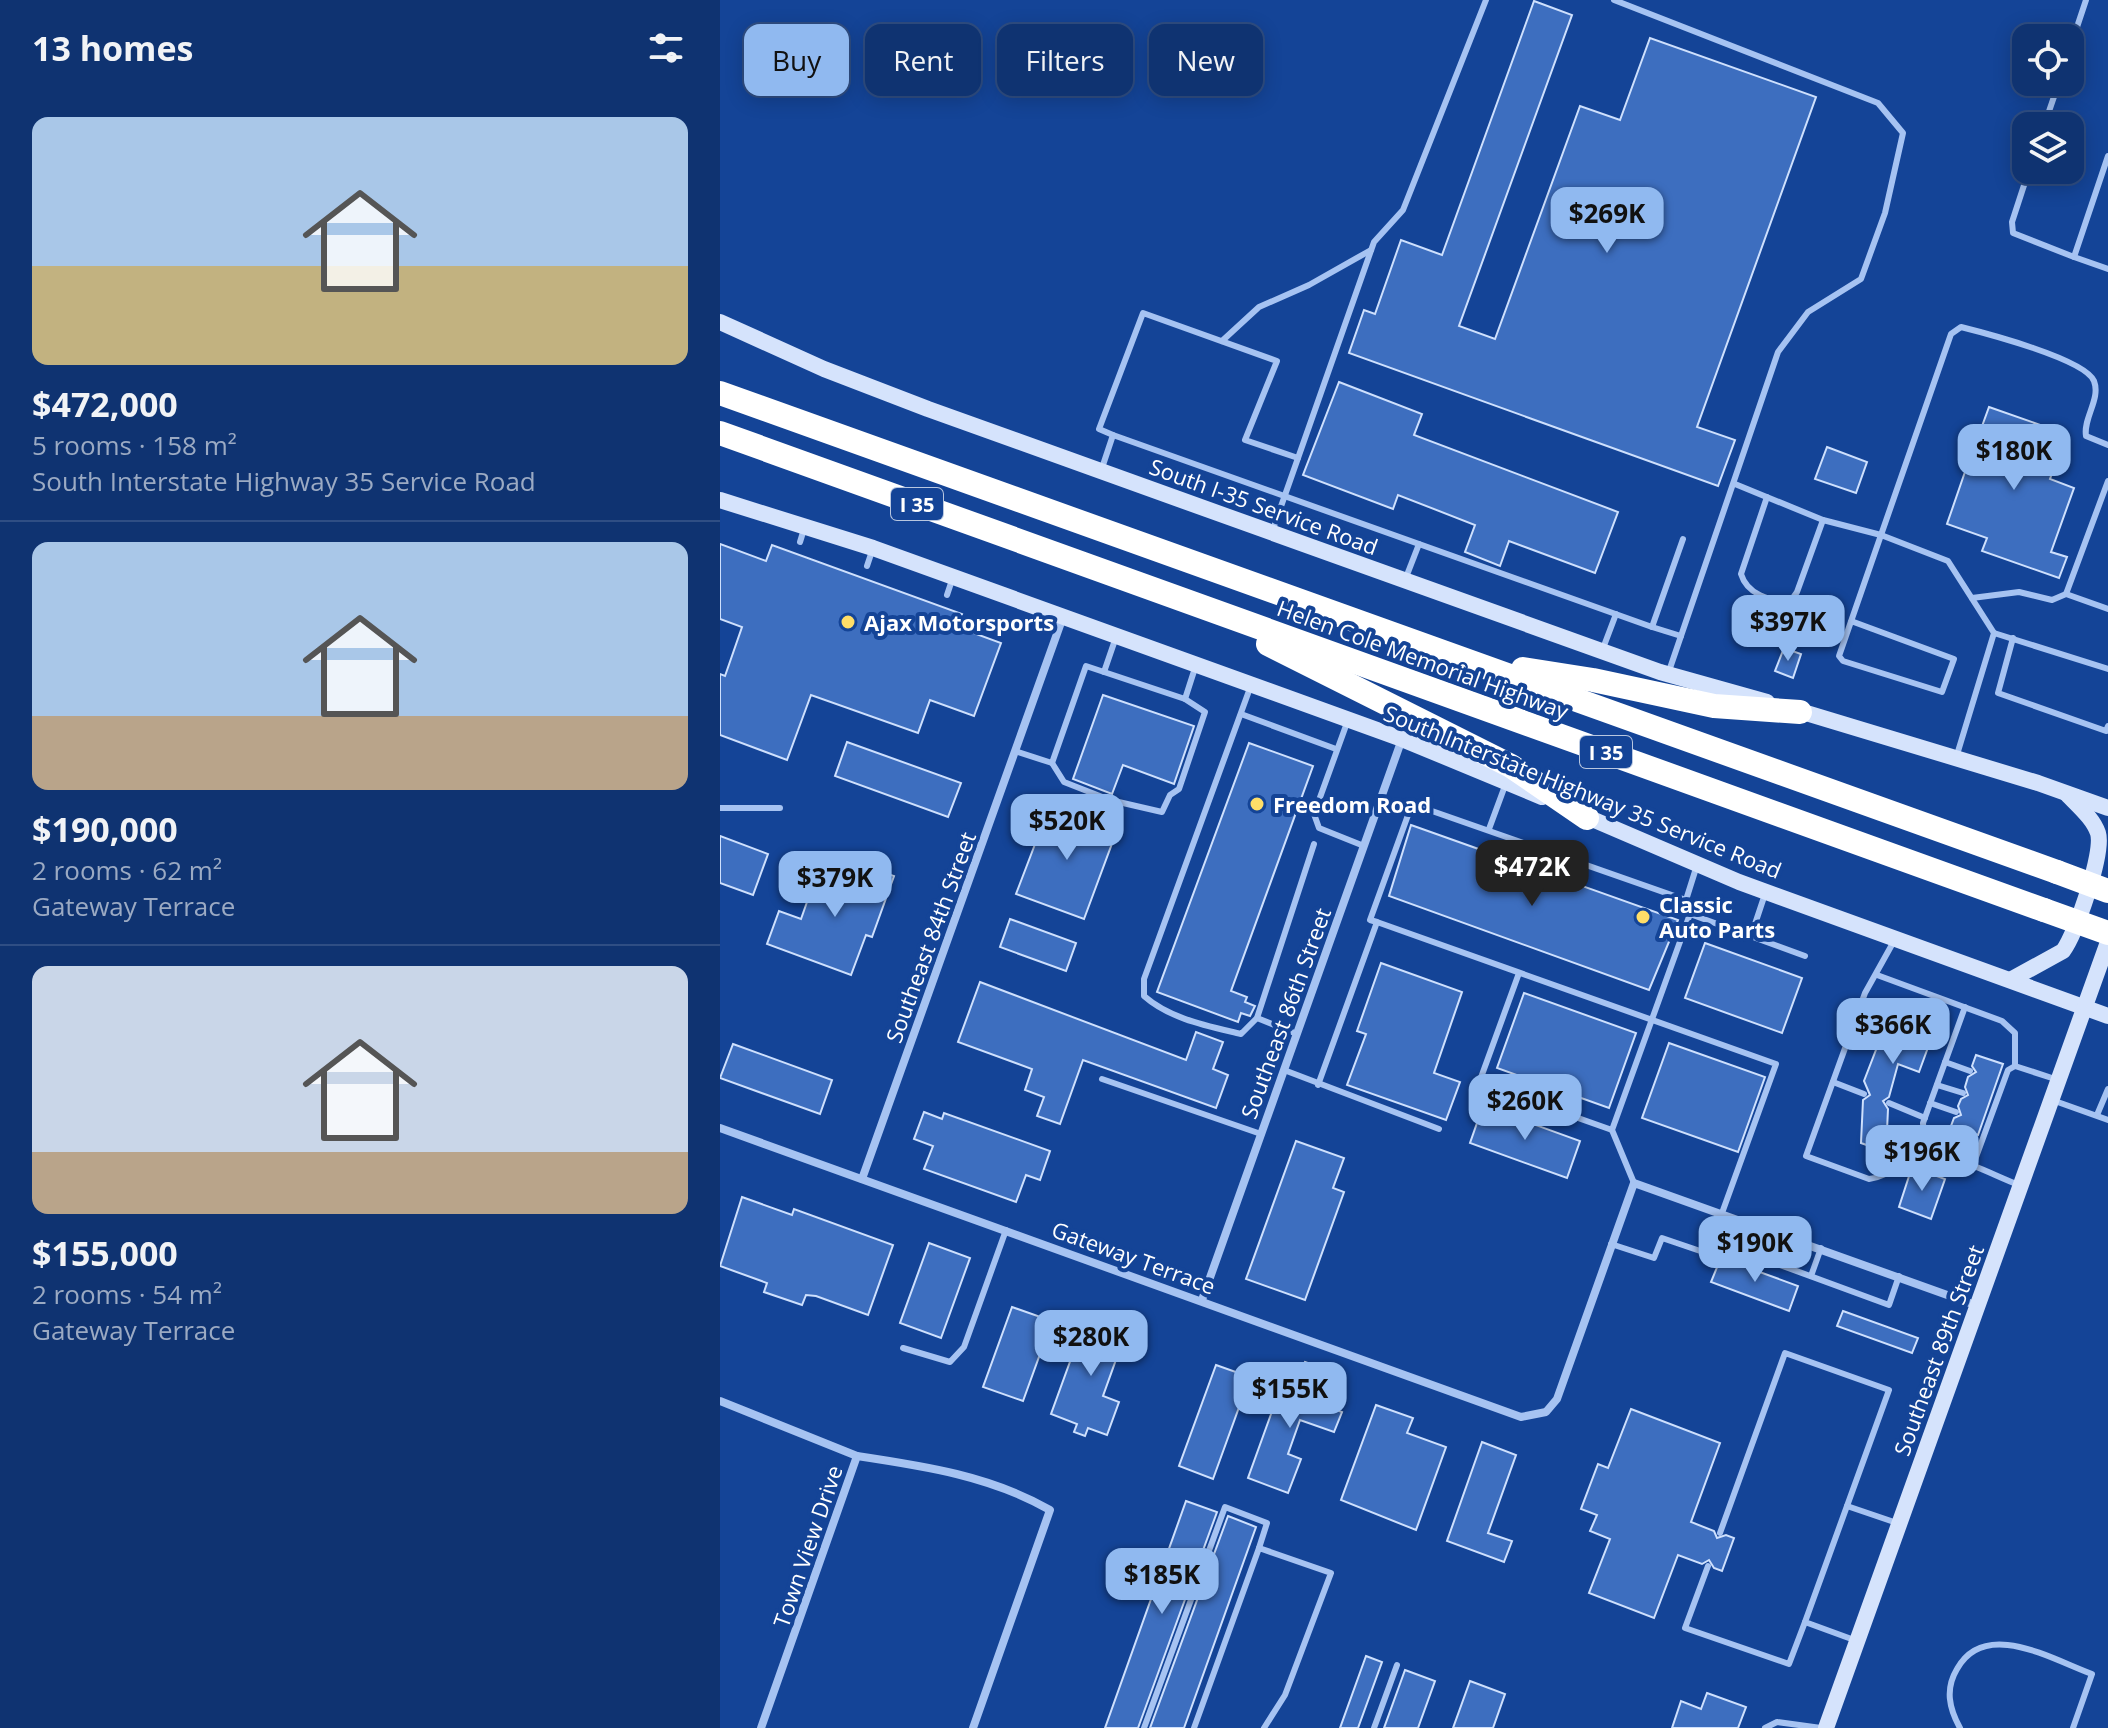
<!DOCTYPE html>
<html lang="en">
<head>
<meta charset="utf-8">
<style>
  body { margin:0; font-family:"Open Sans",sans-serif; background:#1d3f79; color:#f1f3f6; height:100vh; display:flex; flex-direction:column; font-size:30px; white-space:nowrap }
  * { box-sizing:border-box; margin:0 }
  p { font-size:26px; color:#9baac3 }
  .icon { flex:none; width:44px; height:44px; fill:none; stroke:currentColor; stroke-width:2; stroke-linecap:round; stroke-linejoin:round }
  .map { position:relative; flex:1; overflow:hidden }
  .side { display:flex; flex-direction:column; background:#0f3371; width:720px }
  .side>* { flex:none }
  .banner { position:absolute; left:24px; top:24px; width:760px; height:72px; display:flex; gap:16px }
  .tools { position:absolute; left:1292px; top:24px; display:grid; gap:16px }
  .tools a { display:grid; place-items:center; width:72px; height:72px; border-radius:16px; background:#0f3371; box-shadow:0 4px 20px #0003,0 0 0 2px #2f4e84; font-size:40px }
  .price { position:absolute; translate:-50% -68px; padding:0 18px; border-radius:16px; background:#90b9f0; color:#111; font-size:26px; line-height:52px; filter:drop-shadow(0 2px 4px #0008) }
  .price::after { content:''; position:absolute; left:50%; top:48px; width:24px; height:18px; margin-left:-12px; background:inherit; clip-path:polygon(0 0,100% 0,50% 100%) }
  .price.current { background:#222; color:#fff }
  ul { padding:0; list-style:none }
  li { display:grid; align-content:center; gap:16px; height:424px; padding:0 32px }
  li+li { border-top:2px solid #2f4e84 }
  li span { display:grid; place-items:center; height:248px; border-radius:16px; color:#555 }
  li>.icon { margin-inline-start:auto }
  span .icon { width:144px; height:144px; fill:#fffc; stroke-width:1 }
  li b { font-size:34px }
  h2 { display:flex; justify-content:space-between; align-items:center; height:96px; padding:0 32px; font-size:34px }
  .pill { padding:0 28px; border-radius:16px; background:#0f3371; box-shadow:0 4px 20px #0003,0 0 0 2px #2f4e84; font-size:28px; line-height:72px }
  .pill.current { background:#90b9f0; color:#111 }
  main { display:flex; flex:1; min-height:0 }
  .map>svg:first-child { display:block }
  .building { fill:#3d6ebf; stroke:#cee0fd; stroke-width:2 }
  .lines { fill:none; stroke-linecap:round; stroke-linejoin:round }
  .service { stroke:#a6c3f2; stroke-width:6 }
  .minor { stroke:#a6c3f2; stroke-width:8 }
  .secondary { stroke:#d5e3fc; stroke-width:16 }
  .motorway { stroke:#fff; stroke-width:24 }
  .motorway-bridge { stroke:#fff; stroke-width:24 }
  .poi-dot { fill:#ffde68; stroke:#144497; stroke-width:3 }
  .labels { text-anchor:middle; dominant-baseline:central; stroke-width:8; stroke-linejoin:round; paint-order:stroke }
  .shield { fill:#144497; stroke:#b8c7e0; stroke-width:2 }
  .shield-label { font-size:20px; font-weight:bold; fill:#fff }
  .street-label { font-size:22px; fill:#fff; stroke:#144497 }
  .poi-label { font-size:22px; font-weight:bold; fill:#fff; stroke:#144497; text-anchor:start }
</style>
</head>
<body>
<main>
<section class="side">
<h2>13 homes<svg class="icon" aria-label="filters" viewBox="0 0 24 24"><path d="M4 7h16M4 17h16"/><circle cx="9" cy="7" r="2"/><circle cx="15" cy="17" r="2"/></svg></h2>
<ul>
<li><span style="background:linear-gradient(#a9c7e8 60%,#c2b280 0)"><svg class="icon" aria-label="home" viewBox="0 0 24 24"><path d="M3 11l9-7 9 7M6 9v11h12V9"/></svg></span><div><b>$472,000</b><p>5 rooms · 158 m²</p><p>South Interstate Highway 35 Service Road</p></div></li>
<li><span style="background:linear-gradient(#a9c7e8 70%,#b9a48a 0)"><svg class="icon" aria-label="home" viewBox="0 0 24 24"><path d="M3 11l9-7 9 7M6 9v11h12V9"/></svg></span><div><b>$190,000</b><p>2 rooms · 62 m²</p><p>Gateway Terrace</p></div></li>
<li><span style="background:linear-gradient(#c9d6e8 75%,#b9a48a 0)"><svg class="icon" aria-label="home" viewBox="0 0 24 24"><path d="M3 11l9-7 9 7M6 9v11h12V9"/></svg></span><div><b>$155,000</b><p>2 rooms · 54 m²</p><p>Gateway Terrace</p></div></li>
</ul>
</section>
<div class="map">
<svg width="1388" height="1728" viewBox="0 0 1388 1728">
  <rect width="100%" height="100%" fill="#144497"/>
  <!-- building -->
  <g class="building">
    <polygon points="814,1 852,15 739,326 775,339 860,106 900,120 930,38 1096,97 977,427 1015,440 998,486 629,353 644,310 655,314 681,240 722,255"/>
    <polygon points="619,382 702,414 694,435 898,512 875,573 789,541 780,566 745,552 755,525 678,495 673,509 583,475"/>
    <polygon points="1269,407 1346,434 1330,479 1354,488 1331,552 1347,557 1339,578 1262,551 1267,538 1227,524 1247,466 1240,464 1246,448 1253,451"/>
    <polygon points="1107,447 1147,462 1136,493 1095,479"/>
    <polygon points="0,544 46,561 52,545 242,614 237,627 281,643 254,716 210,700 198,733 91,695 67,760 0,735 0,674 5,676 22,627 0,619"/>
    <polygon points="1064,648 1081,654 1073,678 1055,671"/>
    <polygon points="383,695 474,726 454,784 403,765 392,794 353,779"/>
    <polygon points="127,742 241,783 228,817 115,776"/>
    <polygon points="529,743 593,766 511,991 527,997 525,1002 535,1006 530,1016 521,1013 518,1022 437,992"/>
    <polygon points="330,805 397,830 364,919 296,894"/>
    <polygon points="691,825 958,920 929,990 669,896"/>
    <polygon points="0,836 48,854 33,895 0,883"/>
    <polygon points="137,863 174,876 152,937 146,935 131,975 47,944 59,911 81,919 98,871 130,882"/>
    <polygon points="290,919 356,943 346,971 280,947"/>
    <polygon points="985,943 1082,978 1062,1033 965,998"/>
    <polygon points="661,963 742,992 714,1073 740,1082 726,1120 627,1085 646,1034 637,1031"/>
    <polygon points="260,982 466,1060 476,1032 503,1042 493,1069 508,1075 496,1108 363,1060 340,1124 317,1116 324,1097 305,1090 312,1069 238,1042"/>
    <polygon points="804,993 916,1033 889,1108 777,1068"/>
    <polygon points="1173,1004 1218,1020 1199,1072 1178,1064 1169,1097 1163,1101 1168,1109 1166,1152 1141,1143 1143,1100 1150,1095 1144,1081 1164,1029 1159,1027 1166,1005"/>
    <polygon points="949,1043 1045,1077 1018,1152 922,1118"/>
    <polygon points="13,1044 112,1080 100,1114 0,1078"/>
    <polygon points="1256,1055 1283,1064 1258,1135 1231,1126 1234,1118 1241,1115 1238,1106 1241,1099 1248,1095 1245,1087 1248,1077 1256,1072 1252,1066"/>
    <polygon points="763,1106 860,1141 847,1178 750,1143"/>
    <polygon points="204,1112 222,1119 224,1113 330,1151 320,1180 306,1175 296,1202 204,1169 213,1146 194,1139"/>
    <polygon points="576,1141 624,1158 613,1188 624,1192 585,1300 526,1279"/>
    <polygon points="1192,1167 1225,1179 1211,1219 1179,1207"/>
    <polygon points="22,1197 72,1215 74,1209 173,1245 148,1315 96,1296 86,1295 82,1305 44,1292 47,1283 0,1266"/>
    <polygon points="209,1243 250,1258 221,1338 180,1323"/>
    <polygon points="1004,1259 1078,1286 1069,1311 991,1282 1000,1260"/>
    <polygon points="292,1307 332,1321 303,1401 263,1387"/>
    <polygon points="1123,1311 1198,1338 1192,1353 1117,1326"/>
    <polygon points="367,1315 407,1329 383,1396 399,1402 387,1435 368,1428 365,1436 354,1432 357,1424 331,1414"/>
    <polygon points="585,1362 599,1367 588,1399 622,1412 614,1432 580,1420 568,1454 581,1459 568,1493 528,1478 564,1378 577,1382"/>
    <polygon points="496,1365 530,1377 493,1479 459,1466"/>
    <polygon points="656,1405 693,1418 687,1433 726,1447 696,1530 621,1500"/>
    <polygon points="911,1409 1000,1443 971,1522 994,1531 997,1538 1006,1535 1014,1538 1002,1571 994,1568 989,1560 982,1564 958,1555 934,1618 869,1593 890,1539 870,1531 877,1515 861,1509 878,1464 888,1468"/>
    <polygon points="762,1442 796,1455 768,1533 792,1541 784,1562 727,1541"/>
    <polygon points="466,1501 497,1512 418,1728 385,1728"/>
    <polygon points="508,1516 536,1527 464,1728 430,1728"/>
    <polygon points="646,1656 662,1662 638,1728 620,1728"/>
    <polygon points="685,1670 715,1681 698,1728 664,1728"/>
    <polygon points="750,1681 785,1694 773,1728 733,1728"/>
    <polygon points="987,1693 1026,1707 1018,1728 952,1728 961,1701 981,1709"/>
  </g>
  <g class="lines">
    <!-- service -->
    <g class="service">
      <polyline points="894,0 1158,103 1183,133 1165,213 1141,279 1088,312 1058,352 948,674"/>
      <polyline points="1350,48 1366,0"/>
      <polyline points="1324,126 1339,82"/>
      <polyline points="1388,156 1354,257 1388,269"/>
      <polyline points="1309,170 1292,222 1293,233 1354,257"/>
      <polyline points="502,341 539,307 589,285 651,250"/>
      <polyline points="393,435 932,627 963,539"/>
      <polyline points="381,471 393,435 379,429 423,313 557,361 525,440 578,458"/>
      <path d="M1015 484 1103 520 1161 535 1231 334 1241 327C1265 333 1365 359 1374 381 1381 399 1363 418 1366 436L1388 445"/>
      <path d="M1047 497 1021 574C1027 594 1049 601 1070 602L1077 592 1103 520"/>
      <polyline points="552,532 654,242 683,210 766,0"/>
      <polyline points="80,542 84,529"/>
      <polyline points="147,566 153,548"/>
      <polyline points="685,580 699,544"/>
      <polyline points="1346,594 1388,481"/>
      <polyline points="227,595 233,577"/>
      <polyline points="1252,598 1299,592 1332,600 1346,594 1388,609"/>
      <polyline points="1131,621 1234,659 1222,692 1123,661 1119,656 1161,535 1228,561 1274,633 1236,758"/>
      <polyline points="932,627 961,636"/>
      <polyline points="1274,633 1388,669"/>
      <polyline points="1293,638 1278,693 1386,731 1388,726"/>
      <polyline points="882,651 896,614"/>
      <polyline points="384,672 465,699 475,668"/>
      <path d="M530 688 424 979V996C450 1019 488 1026 521 1034L537 1018 594 844"/>
      <polyline points="521,714 616,749"/>
      <polyline points="628,720 594,814 599,828 644,846"/>
      <polyline points="295,751 332,763 366,666 384,672 396,637"/>
      <polyline points="332,763 344,782 390,800 442,812 450,795 459,789 485,712 465,699"/>
      <polyline points="0,808 60,808"/>
      <polyline points="769,829 786,783"/>
      <polyline points="966,900 977,865"/>
      <polyline points="970,914 1085,956"/>
      <polyline points="1031,936 1045,894"/>
      <path d="M1174 941 1145 993 1086 1156 1149 1179C1168 1177 1178 1163 1195 1157 1225 1147 1271 1175 1299 1185"/>
      <polyline points="799,973 759,1083 892,1130"/>
      <polyline points="1157,975 1282,1021 1295,1033 1295,1066"/>
      <polyline points="537,1018 577,1034"/>
      <polyline points="1225,1062 1250,1071"/>
      <polyline points="1295,1066 1335,1079"/>
      <polyline points="564,1070 719,1129"/>
      <polyline points="382,1079 541,1134"/>
      <polyline points="1113,1082 1144,1094"/>
      <polyline points="598,1085 657,922"/>
      <polyline points="1217,1085 1243,1093"/>
      <polyline points="1332,1100 1388,1120"/>
      <polyline points="1169,1103 1205,1118"/>
      <polyline points="1210,1103 1236,1112"/>
      <polyline points="1377,1115 1388,1089"/>
      <polyline points="1205,1157 1203,1123 1245,1007"/>
      <polyline points="1252,1168 1288,1070 1295,1066"/>
      <path d="M914 1183 892 1130 970 914 966 900 692 804 650 920 657 922C790 970 923 1017 1056 1064L1002 1213"/>
      <polyline points="1031,1223 1022,1251 1169,1305 1179,1276"/>
      <polyline points="891,1244 934,1258 942,1238 992,1255 1022,1251"/>
      <polyline points="1091,1276 1101,1248"/>
      <polyline points="183,1348 230,1362 244,1347 286,1230"/>
      <polyline points="1127,1506 1177,1523"/>
      <polyline points="1000,1533 1065,1353 1169,1390 1085,1622 1137,1641"/>
      <polyline points="988,1566 965,1628 1069,1664 1085,1622"/>
      <polyline points="424,1728 505,1507 547,1523 539,1548"/>
      <polyline points="474,1728 539,1548 611,1573 565,1695 544,1728"/>
      <polyline points="654,1728 677,1665"/>
      <polyline points="1045,1728 1057,1722 1101,1728"/>
      <path d="M1240 1728C1229 1708 1225 1689 1237 1669 1265 1618 1333 1660 1372 1674L1353 1728"/>
    </g>
    <!-- minor -->
    <g class="minor">
      <polyline points="0,1128 801,1417 826,1412 837,1399 914,1183 1258,1306"/>
      <polyline points="142,1179 343,617"/>
      <polyline points="482,1300 682,739"/>
      <polyline points="0,1401 137,1456 41,1728"/>
      <path d="M137 1456C204 1466 271 1476 330 1510L253 1728"/>
    </g>
    <!-- secondary -->
    <g class="secondary">
      <polyline points="0,322 104,369 208,409 940,672 1047,702"/>
      <polyline points="0,500 153,548 682,739 822,797"/>
      <polyline points="1073,709 1318,783 1388,808"/>
      <polyline points="858,813 1019,882 1388,1016"/>
      <path d="M1292 979 1343 951C1356 933 1384 853 1378 833 1373 818 1358 806 1347 794"/>
      <polyline points="1106,1728 1388,942"/>
    </g>
    <!-- motorway -->
    <g class="motorway">
      <polyline points="0,393 1337,872"/>
      <polyline points="0,433 1324,910"/>
      <polyline points="548,644 791,766 867,818"/>
      <polyline points="803,669 873,680 994,706 1080,712"/>
    </g>
    <!-- motorway-bridge -->
    <g class="motorway-bridge">
      <polyline points="1337,872 1388,891"/>
      <polyline points="1324,910 1388,933"/>
    </g>
  </g>
  <!-- markers -->
  <g class="poi-dot">
    <circle cx="128" cy="622" r="8"/>
    <circle cx="537" cy="804" r="8"/>
    <circle cx="923" cy="917" r="8"/>
  </g>
  <g class="labels">
    <!-- shield labels -->
    <g class="shield">
      <rect x="171" y="488" width="52" height="32" rx="6"/>
      <rect x="860" y="736" width="52" height="32" rx="6"/>
    </g>
    <g class="shield-label">
      <text x="197" y="504">I 35</text>
      <text x="886" y="752">I 35</text>
    </g>
    <!-- street labels -->
    <g class="street-label">
      <text transform="translate(544 506) rotate(20)">South I-35 Service Road</text>
      <text transform="translate(703 659) rotate(20)">Helen Cole Memorial Highway</text>
      <text transform="translate(863 791) rotate(22)">South Interstate Highway 35 Service Road</text>
      <text transform="translate(210 937) rotate(-70)">Southeast 84th Street</text>
      <text transform="translate(565 1013) rotate(-70)">Southeast 86th Street</text>
      <text transform="translate(414 1257) rotate(20)">Gateway Terrace</text>
      <text transform="translate(1218 1350) rotate(-70)">Southeast 89th Street</text>
      <text transform="translate(87 1546) rotate(-71)">Town View Drive</text>
    </g>
    <!-- poi labels -->
    <g class="poi-label">
      <text x="144" y="622">Ajax Motorsports</text>
      <text x="553" y="804">Freedom Road</text>
      <text x="939" y="904">Classic<tspan x="939" dy="25">Auto Parts</tspan></text>
    </g>
  </g>
</svg>
<div class="tools">
<a><svg class="icon" aria-label="locate" viewBox="0 0 24 24"><circle cx="12" cy="12" r="6"/><path d="M12 2v4M12 18v4M2 12h4M18 12h4"/></svg></a>
<a><svg class="icon" aria-label="layers" viewBox="0 0 24 24"><path d="M12 4l9 5-9 5-9-5zM3 14l9 5 9-5"/></svg></a>
</div>
<b class="price" style="left:887px;top:255px">$269K</b>
<b class="price" style="left:1294px;top:492px">$180K</b>
<b class="price" style="left:1068px;top:663px">$397K</b>
<b class="price" style="left:347px;top:862px">$520K</b>
<b class="price current" style="left:812px;top:908px">$472K</b>
<b class="price" style="left:115px;top:919px">$379K</b>
<b class="price" style="left:1173px;top:1066px">$366K</b>
<b class="price" style="left:805px;top:1142px">$260K</b>
<b class="price" style="left:1202px;top:1193px">$196K</b>
<b class="price" style="left:1035px;top:1284px">$190K</b>
<b class="price" style="left:371px;top:1378px">$280K</b>
<b class="price" style="left:570px;top:1430px">$155K</b>
<b class="price" style="left:442px;top:1616px">$185K</b>
<div class="banner">
<a class="pill current">Buy</a>
<a class="pill">Rent</a>
<a class="pill">Filters</a>
<a class="pill">New</a>
</div>
</div>
</main>
</body>
</html>
